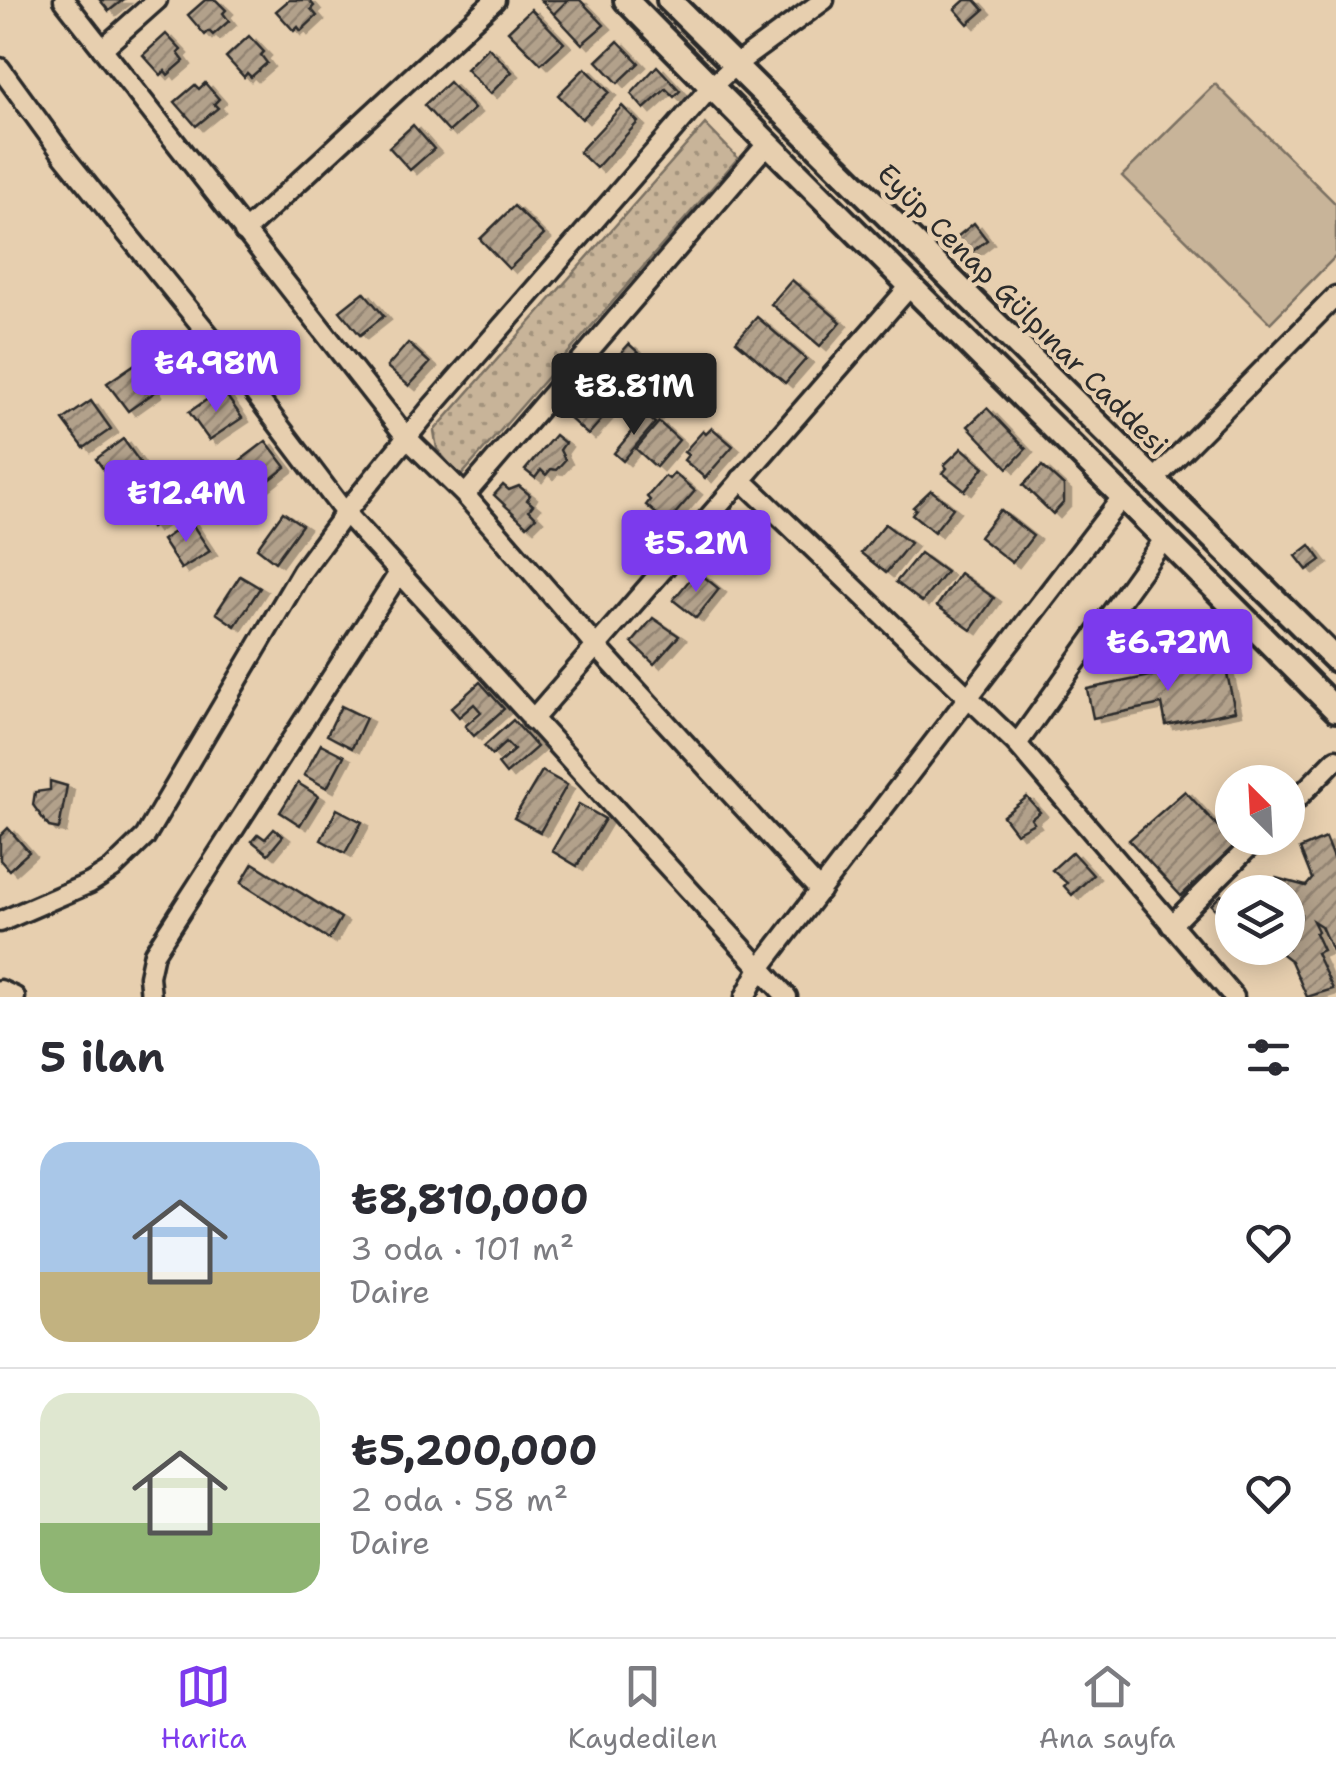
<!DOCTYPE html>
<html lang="tr">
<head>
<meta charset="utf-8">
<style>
  body { margin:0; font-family:"Shantell Sans",sans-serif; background:#f2f2f3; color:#2b2b33; height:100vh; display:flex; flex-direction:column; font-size:38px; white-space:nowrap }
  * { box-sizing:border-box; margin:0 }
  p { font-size:32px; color:#7c7c81 }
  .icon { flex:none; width:55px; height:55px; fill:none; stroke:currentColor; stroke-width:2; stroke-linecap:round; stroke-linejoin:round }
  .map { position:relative; height:997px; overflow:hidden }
  .sheet { display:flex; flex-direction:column; background:#fff; flex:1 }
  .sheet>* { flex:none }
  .needle { width:65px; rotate:336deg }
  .controls { position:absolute; left:1215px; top:765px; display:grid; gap:20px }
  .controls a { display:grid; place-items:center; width:90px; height:90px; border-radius:50%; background:#fff; box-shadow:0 5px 25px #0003; font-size:50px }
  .price { position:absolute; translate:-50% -85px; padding:0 22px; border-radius:10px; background:#7c3aed; color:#fff; font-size:32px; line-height:65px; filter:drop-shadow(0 2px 5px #0008) }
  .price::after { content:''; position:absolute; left:50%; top:60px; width:30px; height:22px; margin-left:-15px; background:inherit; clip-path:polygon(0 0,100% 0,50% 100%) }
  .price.current { background:#222; color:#fff }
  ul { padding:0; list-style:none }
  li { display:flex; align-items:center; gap:30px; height:250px; padding:0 40px }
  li+li { border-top:2px solid #e1e1e2 }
  li span { display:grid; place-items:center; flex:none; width:280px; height:200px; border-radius:30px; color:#555 }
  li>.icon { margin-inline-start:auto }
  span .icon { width:120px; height:120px; fill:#fffc; stroke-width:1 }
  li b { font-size:42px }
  h2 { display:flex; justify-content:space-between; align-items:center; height:120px; padding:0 40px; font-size:42px }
  .tabs { display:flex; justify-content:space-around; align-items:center; height:140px; border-top:2px solid #e1e1e2; background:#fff; font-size:28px; color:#7c7c81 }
  .tabs a { display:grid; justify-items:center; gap:5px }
  .tabs .current { color:#7c3aed }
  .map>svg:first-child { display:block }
  .green { fill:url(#green-dots); stroke:#7a7062; stroke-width:2.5 }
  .pitch { fill:#c8b499; stroke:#7a7062; stroke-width:2.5 }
  .building { fill:url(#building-hatch); stroke:#2b2b2b; stroke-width:2.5; filter:url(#shadow) }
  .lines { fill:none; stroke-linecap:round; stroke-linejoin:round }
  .minor-casing { stroke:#2b2b2b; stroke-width:25 }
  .major-casing { stroke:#2b2b2b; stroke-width:30 }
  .minor { stroke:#e7cfaf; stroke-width:18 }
  .major { stroke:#e7cfaf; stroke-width:22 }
  .labels { text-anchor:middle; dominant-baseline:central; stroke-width:9; stroke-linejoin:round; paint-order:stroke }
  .street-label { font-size:28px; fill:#2b2b2b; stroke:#e7cfaf }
</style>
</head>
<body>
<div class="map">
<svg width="1336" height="997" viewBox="0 0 1336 997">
  <defs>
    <pattern id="green-dots" width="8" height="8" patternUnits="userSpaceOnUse" patternTransform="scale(2.5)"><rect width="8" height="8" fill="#c8b499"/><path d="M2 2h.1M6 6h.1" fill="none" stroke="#a3937d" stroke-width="1.8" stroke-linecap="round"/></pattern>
    <pattern id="building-hatch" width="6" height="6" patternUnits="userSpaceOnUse" patternTransform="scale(2.5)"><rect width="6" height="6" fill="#b2a18b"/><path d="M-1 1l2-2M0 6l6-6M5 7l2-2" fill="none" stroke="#918372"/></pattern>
    <filter id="shadow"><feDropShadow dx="7" dy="4" stdDeviation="0" flood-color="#0004"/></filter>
  </defs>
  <rect width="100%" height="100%" fill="#e7cfaf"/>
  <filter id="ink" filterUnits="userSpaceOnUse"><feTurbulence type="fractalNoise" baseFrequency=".01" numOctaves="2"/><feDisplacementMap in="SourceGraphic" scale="20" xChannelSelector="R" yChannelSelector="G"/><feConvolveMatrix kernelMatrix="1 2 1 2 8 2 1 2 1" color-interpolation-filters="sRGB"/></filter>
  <g filter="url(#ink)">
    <!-- green -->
    <polygon class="green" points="705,124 738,158 460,477 437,449 434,431"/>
    <!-- pitch -->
    <polygon class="pitch" points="1215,84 1336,204 1336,256 1270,323 1122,176"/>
    <!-- building -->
    <g class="building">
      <polygon points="100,0 123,0 109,11"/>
      <polygon points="205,0 216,0 226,10 223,13 229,21 213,35 209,31 205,35 188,15"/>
      <polygon points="289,0 309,0 314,6 311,9 317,16 301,31 298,27 294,31 276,11"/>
      <polygon points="541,0 568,0 554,14"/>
      <polygon points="568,0 580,0 604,25 582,44 554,14"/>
      <polygon points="965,0 975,0 984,10 968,24 955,9"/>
      <polygon points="531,9 564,43 541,64 508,31"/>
      <polygon points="166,34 181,50 178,53 184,61 168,75 165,71 161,75 143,55"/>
      <polygon points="249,36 264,52 261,55 267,63 251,77 247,73 244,77 226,57"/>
      <polygon points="618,41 639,63 618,83 597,61"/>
      <polygon points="488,47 512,72 490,94 466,69"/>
      <polygon points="657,66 680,91 674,97 666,89 644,109 631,94"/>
      <polygon points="585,68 609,92 582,119 558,95"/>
      <polygon points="449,82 474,109 449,132 424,105"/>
      <polygon points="205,83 219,99 214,104 218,108 196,126 175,102 195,85 199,89"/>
      <polygon points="622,106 638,122 596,168 579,152"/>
      <polygon points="413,125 434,149 410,170 389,147"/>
      <polygon points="514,206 544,235 509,269 480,239"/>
      <polygon points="974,223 987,240 965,257 952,241"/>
      <polygon points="792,280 841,322 820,346 771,304"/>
      <polygon points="364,292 384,316 360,335 340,311"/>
      <polygon points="757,317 806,359 785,383 736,341"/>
      <polygon points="408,343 430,363 409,386 387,367"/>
      <polygon points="629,344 651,364 628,390 606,370"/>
      <polygon points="135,364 155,392 128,411 107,383"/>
      <polygon points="675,373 684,381 652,419 643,411"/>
      <polygon points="222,389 242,418 209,440 189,412"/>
      <polygon points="589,389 611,409 588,435 566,415"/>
      <polygon points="91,401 111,429 84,448 63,420"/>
      <polygon points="987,408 1026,449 1008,468 968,426"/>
      <polygon points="646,415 655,423 623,461 614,453"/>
      <polygon points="659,422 679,440 656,467 636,449"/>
      <polygon points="712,428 733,446 705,478 684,460 688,455 684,452 703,431 706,434"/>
      <polygon points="555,435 565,443 560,450 565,460 556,470 551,469 546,475 541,470 535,478 525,470"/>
      <polygon points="123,439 144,468 116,487 96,459"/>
      <polygon points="266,441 286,467 257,490 237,463"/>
      <polygon points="962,448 984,467 965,491 943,473 947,468 944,465"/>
      <polygon points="1042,466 1064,486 1064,502 1053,514 1023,485"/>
      <polygon points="674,473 695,491 667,523 646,505 650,500 647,497 665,476 669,479"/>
      <polygon points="158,481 178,509 151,528 131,500"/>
      <polygon points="503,485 509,490 519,486 530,495 527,500 533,505 529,510 536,517 527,526 494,495"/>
      <polygon points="931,490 953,508 934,532 912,514 916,509 913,507"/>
      <polygon points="1000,510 1033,536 1012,563 979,537"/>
      <polygon points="283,512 302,525 275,562 257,548"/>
      <polygon points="740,518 764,539 739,568 714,548"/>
      <polygon points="190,521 210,551 181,569 162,540"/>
      <polygon points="885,524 910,543 886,573 861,553"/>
      <polygon points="1310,545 1321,560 1307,570 1296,556"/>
      <polygon points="920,553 946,572 922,602 896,582"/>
      <polygon points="697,571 719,589 696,618 673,600"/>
      <polygon points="960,573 994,598 971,630 937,606"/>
      <polygon points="240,576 260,588 235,626 216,613"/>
      <polygon points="653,618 679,636 654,664 632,643"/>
      <polygon points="1173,664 1175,674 1225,664 1235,711 1166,725 1162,704 1093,718 1087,689 1155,675 1153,668"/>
      <polygon points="480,682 504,709 474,736 465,726 481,712 474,704 459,717 451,708"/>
      <polygon points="341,706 366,718 352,748 327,735"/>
      <polygon points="513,720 537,747 506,774 498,764 514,750 506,742 492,755 484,746"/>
      <polygon points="321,744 344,756 327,788 304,775"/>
      <polygon points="542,771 567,785 540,832 514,818"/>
      <polygon points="50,781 67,786 59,829 49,827 33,805 35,792 50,790"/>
      <polygon points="298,783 318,796 300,825 280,812"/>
      <polygon points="1185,791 1235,845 1181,896 1129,840"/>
      <polygon points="1027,797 1040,812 1031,819 1034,823 1016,833 1003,816"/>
      <polygon points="579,804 605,819 577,866 552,851"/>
      <polygon points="337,809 362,822 345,853 321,840"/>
      <polygon points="8,828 29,852 9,870 0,860 0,836"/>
      <polygon points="274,829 283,836 268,854 252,841 258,834 265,839"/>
      <polygon points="1325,838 1336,865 1336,960 1321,926 1313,921 1318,931 1315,933 1323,950 1316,953 1333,989 1307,997 1291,961 1274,948 1288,948 1288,917 1300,920 1301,914 1288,910 1288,892 1271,892 1276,878 1306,886 1312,879 1300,849"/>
      <polygon points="1072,852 1093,875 1072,895 1064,886 1067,883 1052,870"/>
      <polygon points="253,863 341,918 329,939 241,883"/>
      <polygon points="1221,895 1228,901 1217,911 1211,905"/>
    </g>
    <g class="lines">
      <defs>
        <g id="minor">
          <polyline points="64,0 407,438 465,495 596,646 820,891"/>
          <polyline points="102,49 157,0"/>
          <polyline points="0,68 64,156 231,362 345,513 787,997"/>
          <polyline points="244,232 495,0"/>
          <polyline points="741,479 1017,744 1234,997"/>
          <polyline points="1154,480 1336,296"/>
          <polyline points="465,495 767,144"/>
          <polyline points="532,720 911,285"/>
          <polyline points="1017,744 1165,538"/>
          <polyline points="1288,808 1336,759"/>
          <polyline points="0,922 90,883 112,869 145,837 302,571 345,513 431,408 710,88 735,65 824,0"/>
          <polyline points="1171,925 1258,838"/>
          <polyline points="0,990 15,997"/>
          <polyline points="151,997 149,976 154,953 399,573"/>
          <polyline points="745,997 760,968 1123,496"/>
        </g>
        <g id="major">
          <path d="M626 0C860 239 1100 472 1336 710"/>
          <polyline points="669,0 1336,660"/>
        </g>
      </defs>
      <!-- minor casing -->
      <use href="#minor" class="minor-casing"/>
      <!-- major casing -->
      <use href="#major" class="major-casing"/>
      <!-- minor -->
      <use href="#minor" class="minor"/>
      <!-- major -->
      <use href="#major" class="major"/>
    </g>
  </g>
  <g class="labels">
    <!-- street labels -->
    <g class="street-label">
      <text transform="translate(1023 309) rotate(45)">Eyüp Cenap Gülpınar Caddesi</text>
    </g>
  </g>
</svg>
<div class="controls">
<a><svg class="needle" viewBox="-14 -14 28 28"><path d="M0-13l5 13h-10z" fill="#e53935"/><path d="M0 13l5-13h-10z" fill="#7c7c81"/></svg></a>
<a><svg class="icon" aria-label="layers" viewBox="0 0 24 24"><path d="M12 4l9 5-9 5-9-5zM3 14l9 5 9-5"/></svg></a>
</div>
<b class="price" style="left:216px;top:415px">₺4.98M</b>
<b class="price current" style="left:634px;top:438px">₺8.81M</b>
<b class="price" style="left:186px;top:545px">₺12.4M</b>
<b class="price" style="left:696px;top:595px">₺5.2M</b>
<b class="price" style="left:1168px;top:694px">₺6.72M</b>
</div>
<section class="sheet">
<h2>5 ilan<svg class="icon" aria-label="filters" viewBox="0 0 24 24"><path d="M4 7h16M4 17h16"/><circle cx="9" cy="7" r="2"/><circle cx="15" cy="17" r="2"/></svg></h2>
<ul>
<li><span style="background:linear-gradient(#a9c7e8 65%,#c2b280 0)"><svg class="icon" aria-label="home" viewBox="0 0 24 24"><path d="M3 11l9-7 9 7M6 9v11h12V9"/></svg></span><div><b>₺8,810,000</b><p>3 oda · 101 m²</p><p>Daire</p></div><svg class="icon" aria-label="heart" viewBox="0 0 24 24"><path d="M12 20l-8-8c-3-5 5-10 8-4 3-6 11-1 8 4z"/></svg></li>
<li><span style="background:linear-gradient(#dfe7d0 65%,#8fb573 0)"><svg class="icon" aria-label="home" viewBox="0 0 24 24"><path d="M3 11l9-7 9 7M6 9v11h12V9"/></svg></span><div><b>₺5,200,000</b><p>2 oda · 58 m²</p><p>Daire</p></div><svg class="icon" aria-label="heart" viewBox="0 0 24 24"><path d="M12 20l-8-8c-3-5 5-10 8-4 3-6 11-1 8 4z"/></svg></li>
</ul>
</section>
<nav class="tabs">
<a class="current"><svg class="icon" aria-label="map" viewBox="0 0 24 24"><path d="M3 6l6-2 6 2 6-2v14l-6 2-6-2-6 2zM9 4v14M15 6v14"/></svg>Harita</a>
<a><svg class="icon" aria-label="saved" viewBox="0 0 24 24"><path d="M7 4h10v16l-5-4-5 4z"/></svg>Kaydedilen</a>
<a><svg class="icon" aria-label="home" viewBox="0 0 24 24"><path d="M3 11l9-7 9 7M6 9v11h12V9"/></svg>Ana sayfa</a>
</nav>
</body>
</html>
